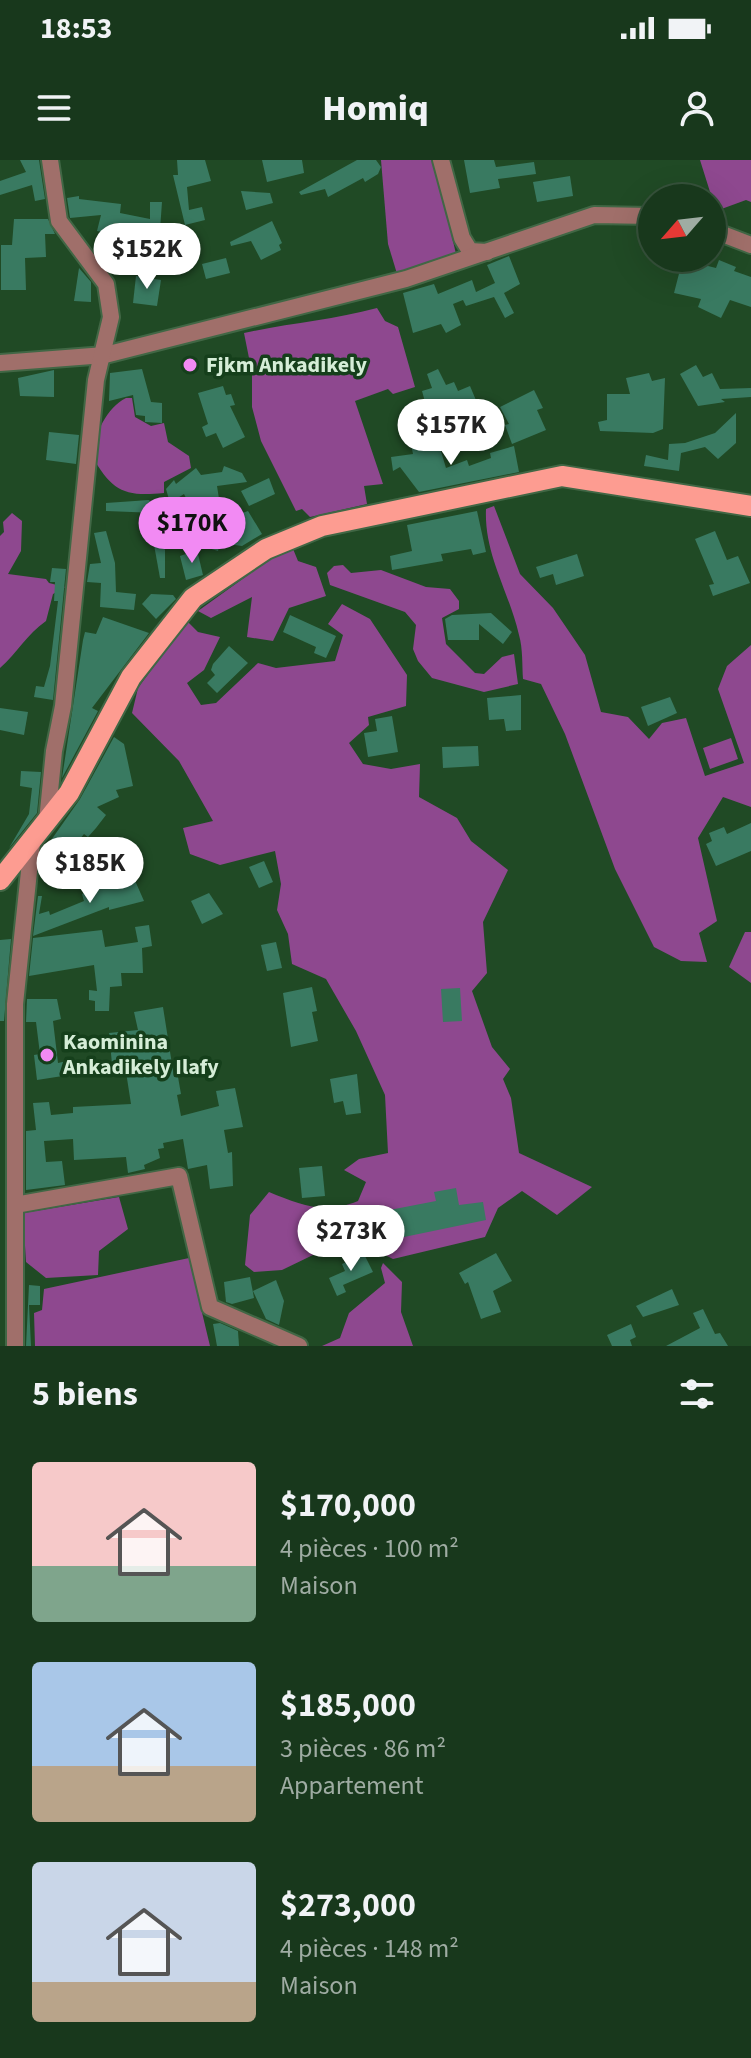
<!DOCTYPE html>
<html lang="fr">
<head>
<meta charset="utf-8">
<style>
  body { margin:0; font-family:"Source Sans 3",sans-serif; background:#213f25; color:#f1f3f6; height:100vh; display:flex; flex-direction:column; font-size:30px; white-space:nowrap }
  * { box-sizing:border-box; margin:0 }
  p { font-size:26px; color:#9faca3 }
  .icon { flex:none; width:44px; height:44px; fill:none; stroke:currentColor; stroke-width:2; stroke-linecap:round; stroke-linejoin:round }
  .map { position:relative; height:1186px; overflow:hidden }
  .details { display:flex; flex-direction:column; background:#18381c; flex:1 }
  .details>* { flex:none }
  .needle { width:52px; rotate:242deg }
  .controls { position:absolute; left:638px; top:24px; display:grid; gap:16px }
  .controls a { display:grid; place-items:center; width:88px; height:88px; border-radius:50%; background:#18381c; box-shadow:0 8px 32px #0002,0 0 0 2px #36523b; font-size:40px }
  .price { position:absolute; translate:-50% -68px; padding:0 18px; border-radius:28px; background:#fff; color:#222; font-size:26px; line-height:52px; filter:drop-shadow(0 2px 4px #0008) }
  .price::after { content:''; position:absolute; left:50%; top:48px; width:24px; height:18px; margin-left:-12px; background:inherit; clip-path:polygon(0 0,100% 0,50% 100%) }
  .price.current { background:#f28af3; color:#111 }
  ul { padding:0; list-style:none }
  li { display:flex; align-items:center; gap:24px; height:200px; padding:0 32px }
  li span { display:grid; place-items:center; flex:none; width:224px; height:160px; border-radius:8px; color:#555 }
  li>.icon { margin-inline-start:auto }
  span .icon { width:96px; height:96px; fill:#fffc; stroke-width:1 }
  li b { font-size:34px }
  h2 { display:flex; justify-content:space-between; align-items:center; height:96px; padding:0 32px; font-size:34px }
  .status { display:flex; justify-content:space-between; align-items:center; height:56px; padding:0 40px; background:#18381c; direction:ltr }
  .status svg { height:22px; fill:currentColor }
  header { display:flex; justify-content:space-between; align-items:center; height:104px; padding:0 32px; background:#18381c; font-size:36px; font-weight:800 }
  .map>svg:first-child { display:block }
  .green { fill:#8e488f }
  .building { fill:#397a61 }
  .lines { fill:none; stroke-linecap:round; stroke-linejoin:round }
  .minor-casing { stroke:#416745; stroke-width:20 }
  .major-casing { stroke:#416745; stroke-width:24 }
  .minor { stroke:#a06f6a; stroke-width:16 }
  .major { stroke:#fd9c91; stroke-width:20 }
  .poi-dot { fill:#f28af3; stroke:#153f1b; stroke-width:3 }
  .labels { text-anchor:middle; dominant-baseline:central; stroke-width:7; stroke-linejoin:round; paint-order:stroke }
  .poi-label { font-size:22px; font-weight:bold; fill:#d5edd7; stroke:#153f1b; text-anchor:start }
</style>
</head>
<body>
<div class="status"><b>18:53</b><svg viewBox="0 0 49 12"><path d="M0 12V9h3v3zM5 12V6h3v6zM10 12V3h3v9zM15 12V0h3v12zM26 1h20v11H26zM47 4h2v5h-2z"/></svg></div>
<header><svg class="icon" aria-label="menu" viewBox="0 0 24 24"><path d="M4 6h16M4 12h16M4 18h16"/></svg>Homiq<svg class="icon" aria-label="person" viewBox="0 0 24 24"><circle cx="12" cy="8" r="4"/><path d="M4 21q1-7 8-7t8 7"/></svg></header>
<div class="map">
<svg width="751" height="1186" viewBox="0 0 751 1186">
  <rect width="100%" height="100%" fill="#204a25"/>
  <!-- green -->
  <g class="green">
    <polygon points="381,0 434,0 456,94 398,117 388,84"/>
    <polygon points="700,0 751,0 751,42 746,40 716,51"/>
    <path d="M377 148 385 161 398 167 415 227 393 234 388 229 355 241 383 324 364 326 367 344 310 357 302 349 296 351 261 281 252 247V213L244 173C289 163 333 160 377 148Z"/>
    <path d="M126 238H132L135 257 151 266 164 263 168 282 189 296 191 308 164 322V333C124 337 112 331 92 296 95 274 106 248 126 238Z"/>
    <path d="M494 346 520 414 553 448 585 495 601 552 628 557 649 579 662 563 686 558 705 616 744 603 718 529 727 506 751 485V647L723 637 698 678 717 761 699 773 707 802 681 801 654 787 615 709 565 574 541 524 523 519C522 505 523 489 519 475 509 431 484 395 486 349Z"/>
    <path d="M12 353 22 361 21 391 8 414 46 419 49 423 65 427 53 434 46 461C27 474 17 493 0 508V376L4 372 3 362Z"/>
    <polygon points="291,384 298,401 316,407 326,436 289,448 273,481 247,477 252,437 211,458 198,451"/>
    <polygon points="343,405 351,413 381,410 426,427 450,429 459,441 459,449 442,458 446,484 475,513 484,514 502,497 514,494 518,524 484,532 432,518 418,501 413,489 416,465 405,452 330,425 327,413 334,406"/>
    <path d="M342 444 370 459 407 515 406 546 368 557 369 565 349 583 363 604 391 609 420 604 419 637 457 658 471 681 508 710 483 762 487 813 472 831 492 887 510 909 503 919 511 938 519 993 592 1027 557 1055 522 1031 498 1048 485 1077 393 1099 365 1085 313 1095 282 1110 254 1112 245 1105 250 1055 269 1032C301 1045 324 1055 358 1041L366 1022 344 1010 359 999 388 993 385 935 356 871 326 819 292 804 288 774 277 750 281 724 275 691 220 705 190 694 183 668 213 661 179 601 132 553 138 528 187 461 198 472 220 477 204 510 187 523 201 545 216 543 258 503 276 508 335 501 343 475 328 464Z"/>
    <polygon points="731,578 738,599 710,609 703,588"/>
    <polygon points="745,772 751,772 751,823 729,807"/>
    <polygon points="119,1037 128,1069 99,1091 98,1115 46,1118 26,1102 23,1053"/>
    <polygon points="189,1098 210,1186 35,1186 34,1153 42,1150 44,1129"/>
    <polygon points="383,1103 402,1122 401,1152 413,1186 322,1186 340,1178 349,1153 385,1123 381,1108"/>
  </g>
  <!-- building -->
  <g class="building">
    <polygon points="20,0 39,0 45,39 35,41 32,25 0,35 0,21 26,12"/>
    <polygon points="177,0 205,0 211,21 187,27 189,50 202,47 205,60 185,65 173,15 178,15"/>
    <polygon points="262,0 302,0 304,13 267,22"/>
    <polygon points="357,0 376,0 381,7 378,14 365,22 363,18 328,37 325,29 301,35 299,32"/>
    <polygon points="464,0 494,0 496,7 534,2 536,14 498,19 500,28 470,33"/>
    <polygon points="570,16 573,36 537,42 533,22"/>
    <polygon points="241,31 270,33 273,43 246,50"/>
    <polygon points="79,36 79,39 121,44 120,53 150,59 150,42 162,42 160,70 148,69 145,89 130,87 133,66 114,63 111,74 97,71 101,55 70,58 67,38"/>
    <polygon points="14,59 48,59 55,74 45,74 46,97 25,98 26,130 1,130 1,85 12,85"/>
    <polygon points="272,61 282,83 279,85 281,90 261,100 251,81 231,86 230,82"/>
    <polygon points="509,96 520,124 504,133 514,153 505,158 494,137 466,146 463,140 453,144 461,165 446,173 441,164 413,173 403,133 434,124 438,134 472,120 476,132 495,123 487,105"/>
    <polygon points="226,98 230,113 206,119 202,104"/>
    <polygon points="719,100 736,107 734,111 751,117 751,147 730,140 721,158 698,147 701,139 674,133 681,106 686,108 688,101 716,108"/>
    <polygon points="79,108 91,122 91,142 74,141"/>
    <polygon points="136,116 161,120 157,146 133,143"/>
    <polygon points="696,205 703,217 712,213 720,229 751,228 751,237 721,239 725,242 698,246 680,214"/>
    <polygon points="142,209 151,242 162,243 162,263 145,262 145,256 136,255 133,235 109,241 110,213"/>
    <polygon points="438,209 446,225 454,222 458,231 470,226 478,245 462,251 463,255 445,259 441,245 427,249 422,231 432,228 427,214"/>
    <polygon points="54,210 54,237 20,236 18,218"/>
    <polygon points="649,213 652,221 665,218 663,269 653,273 600,271 598,262 607,260 607,234 630,234 626,218"/>
    <polygon points="223,226 226,235 231,234 235,245 230,246 245,277 223,288 216,273 206,277 202,267 208,264 198,233"/>
    <polygon points="534,230 543,248 537,250 546,270 512,284 505,265 509,264 500,247"/>
    <polygon points="736,253 736,283 718,299 705,287 681,293 679,311 644,306 646,295 668,300 669,284 685,283 715,273"/>
    <polygon points="49,272 79,275 76,304 46,300"/>
    <polygon points="418,272 422,290 440,288 446,308 467,300 469,306 491,298 490,293 514,286 519,312 419,332 400,307 393,311 391,297 413,294 409,274"/>
    <polygon points="224,306 242,313 247,322 217,326 223,364 201,364 197,338 188,342 184,334 170,343 166,329 174,320 176,324 196,308 201,315 222,312"/>
    <polygon points="269,318 275,334 249,346 241,331"/>
    <polygon points="149,340 157,353 106,351 106,343"/>
    <polygon points="248,351 262,374 242,386 220,383 218,391 186,381 232,375 231,357"/>
    <polygon points="477,351 486,392 473,395 471,389 441,394 443,401 392,410 390,396 412,391 407,365"/>
    <polygon points="151,368 165,390 165,418 160,418"/>
    <polygon points="106,371 115,403 116,432 136,434 134,450 100,447 101,423 87,422 90,404 101,403 94,373"/>
    <polygon points="715,371 727,400 738,396 750,423 713,436 709,425 714,424 695,379"/>
    <polygon points="197,390 203,415 186,420 180,396"/>
    <polygon points="577,394 584,416 556,425 553,414 540,418 536,407"/>
    <polygon points="52,408 66,409 53,540 34,537 36,526 44,527 50,506 58,441 54,441 55,422 50,422"/>
    <polygon points="151,434 173,435 176,439 156,459 142,444"/>
    <polygon points="491,453 512,472 503,484 479,464 479,480 448,480 445,459 452,455"/>
    <polygon points="290,455 336,476 326,498 314,493 316,487 283,472"/>
    <polygon points="103,457 149,473 92,548 98,551 62,618 83,480 85,472 96,474"/>
    <polygon points="229,486 248,503 217,533 207,523 215,515 211,510 213,504"/>
    <polygon points="521,535 521,570 506,571 504,559 489,560 487,538"/>
    <polygon points="670,537 677,553 648,566 641,547"/>
    <polygon points="0,548 28,552 24,575 0,570"/>
    <polygon points="392,556 398,592 368,597 364,573 377,571 375,559"/>
    <polygon points="114,577 124,584 133,626 116,630 119,637 97,647 106,655 96,668 88,677 84,674 56,707 48,701 40,712 42,693 80,639"/>
    <polygon points="478,586 479,606 443,608 442,587"/>
    <polygon points="21,611 41,612 37,653 9,688 29,654 32,628 20,626"/>
    <polygon points="751,663 751,691 716,706 706,684 712,681 709,673 724,667 727,674"/>
    <polygon points="264,701 273,722 259,728 249,707"/>
    <polygon points="133,716 144,741 109,750 109,747 33,776 38,736 42,736 39,754 49,751 50,755 84,741 82,734"/>
    <polygon points="209,733 223,754 202,764 191,741"/>
    <polygon points="149,765 152,786 142,788 143,813 121,813 122,826 110,827 109,851 95,851 95,841 89,840 89,830 97,831 94,805 29,816 33,778 102,770 105,787 138,782 135,767"/>
    <polygon points="11,779 4,861 0,861 0,780"/>
    <polygon points="276,782 282,808 267,811 261,785"/>
    <polygon points="312,827 317,851 312,852 318,881 291,887 283,833"/>
    <polygon points="460,828 462,861 443,862 441,829"/>
    <polygon points="27,839 57,839 61,859 53,861 58,903 67,901 69,915 37,920 34,895 40,894 36,862 26,862"/>
    <polygon points="163,847 174,917 178,917 181,934 177,935 181,956 219,946 216,931 235,928 243,967 224,970 228,993 232,992 233,1026 210,1029 207,1005 188,1009 183,979 163,983 164,988 158,989 160,998 144,1005 145,1009 128,1013 126,997 74,1000 73,979 44,981 46,1002 62,1001 65,1025 26,1030 26,971 36,970 33,943 49,942 51,955 73,953 73,947 131,944 126,912 113,914 109,873 138,870 134,852"/>
    <polygon points="357,914 361,953 346,955 343,941 334,943 330,919"/>
    <polygon points="322,1006 325,1036 302,1038 299,1008"/>
    <polygon points="456,1028 459,1045 483,1042 486,1060 380,1082 374,1053 436,1041 434,1032"/>
    <polygon points="496,1093 512,1121 493,1131 501,1152 481,1159 468,1122 465,1124 459,1113"/>
    <polygon points="364,1094 373,1112 343,1125 346,1132 337,1136 329,1118 345,1111 342,1104"/>
    <polygon points="250,1117 254,1138 232,1144 226,1142 224,1122"/>
    <polygon points="276,1120 284,1141 279,1165 266,1159 253,1131"/>
    <polygon points="29,1125 40,1126 40,1145 29,1145 31,1186 26,1186"/>
    <polygon points="672,1129 679,1145 643,1157 636,1146"/>
    <polygon points="703,1149 715,1174 720,1173 728,1186 666,1186 700,1168 693,1153"/>
    <polygon points="220,1163 238,1171 239,1186 217,1186 213,1164"/>
    <polygon points="631,1164 636,1177 630,1180 632,1186 612,1186 607,1175"/>
  </g>
  <g class="lines">
    <defs>
      <g id="minor">
        <polyline points="441,0 462,78 470,91 487,92"/>
        <polyline points="712,70 751,85"/>
        <polyline points="0,203 105,195 406,119 594,55 652,56"/>
        <polyline points="47,661 54,591 63,546 96,220 111,157 106,124 59,61 50,0"/>
        <polyline points="15,1045 179,1016 210,1147 299,1186"/>
        <polyline points="15,1186 15,844 32,683"/>
      </g>
      <polyline id="major" points="0,720 69,633 131,517 193,438 266,389 322,366 562,316 751,346"/>
    </defs>
    <!-- minor casing -->
    <use href="#minor" class="minor-casing"/>
    <!-- major casing -->
    <use href="#major" class="major-casing"/>
    <!-- minor -->
    <use href="#minor" class="minor"/>
    <!-- major -->
    <use href="#major" class="major"/>
  </g>
  <!-- markers -->
  <g class="poi-dot">
    <circle cx="190" cy="205" r="8"/>
    <circle cx="47" cy="895" r="8"/>
  </g>
  <g class="labels">
    <!-- poi labels -->
    <g class="poi-label">
      <text x="206" y="205">Fjkm Ankadikely</text>
      <text x="63" y="882">Kaominina<tspan x="63" dy="25">Ankadikely Ilafy</tspan></text>
    </g>
  </g>
</svg>
<div class="controls">
<a><svg class="needle" viewBox="-14 -14 28 28"><path d="M0-13l5 13h-10z" fill="#e53935"/><path d="M0 13l5-13h-10z" fill="#9faca3"/></svg></a>
</div>
<b class="price" style="left:147px;top:131px">$152K</b>
<b class="price" style="left:451px;top:307px">$157K</b>
<b class="price current" style="left:192px;top:405px">$170K</b>
<b class="price" style="left:90px;top:745px">$185K</b>
<b class="price" style="left:351px;top:1113px">$273K</b>
</div>
<section class="details">
<h2>5 biens<svg class="icon" aria-label="filters" viewBox="0 0 24 24"><path d="M4 7h16M4 17h16"/><circle cx="9" cy="7" r="2"/><circle cx="15" cy="17" r="2"/></svg></h2>
<ul>
<li><span style="background:linear-gradient(#f6c9c9 65%,#7fa58c 0)"><svg class="icon" aria-label="home" viewBox="0 0 24 24"><path d="M3 11l9-7 9 7M6 9v11h12V9"/></svg></span><div><b>$170,000</b><p>4 pièces · 100 m²</p><p>Maison</p></div></li>
<li><span style="background:linear-gradient(#a9c7e8 65%,#b9a48a 0)"><svg class="icon" aria-label="home" viewBox="0 0 24 24"><path d="M3 11l9-7 9 7M6 9v11h12V9"/></svg></span><div><b>$185,000</b><p>3 pièces · 86 m²</p><p>Appartement</p></div></li>
<li><span style="background:linear-gradient(#c9d6e8 75%,#b9a48a 0)"><svg class="icon" aria-label="home" viewBox="0 0 24 24"><path d="M3 11l9-7 9 7M6 9v11h12V9"/></svg></span><div><b>$273,000</b><p>4 pièces · 148 m²</p><p>Maison</p></div></li>
</ul>
</section>
</body>
</html>
